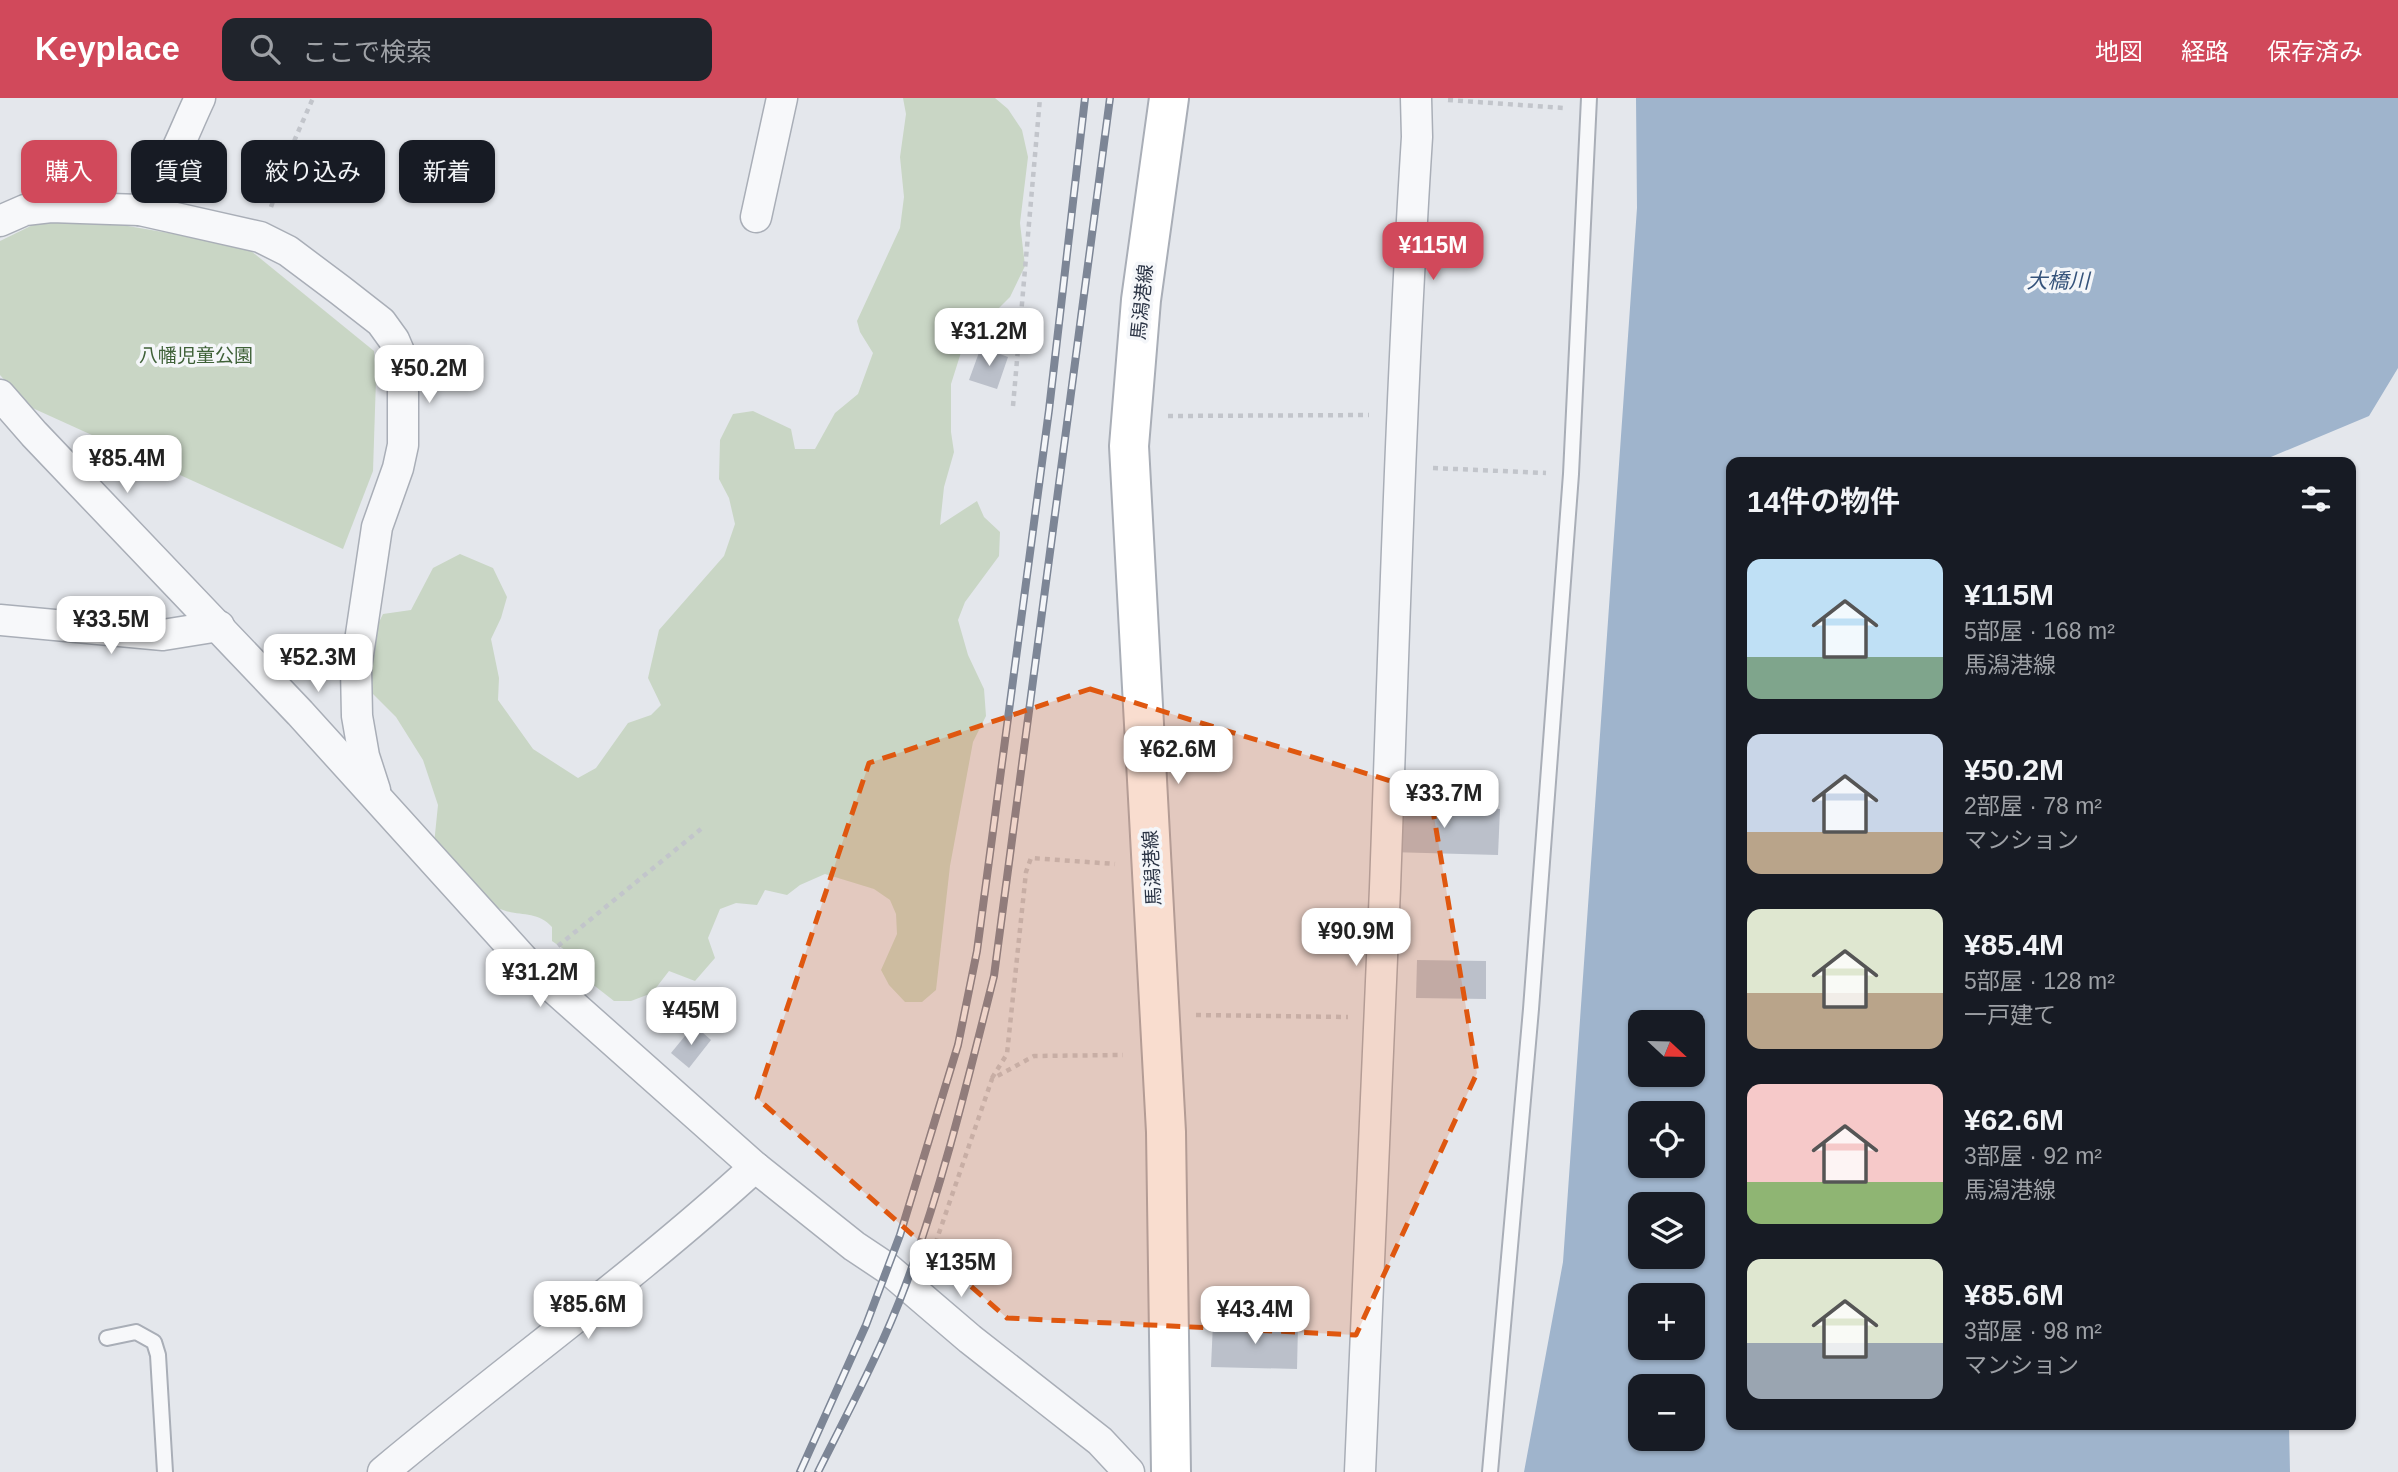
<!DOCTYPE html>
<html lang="ja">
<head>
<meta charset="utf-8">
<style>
  body { margin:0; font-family:Helvetica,"Noto Sans JP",sans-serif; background:#20242c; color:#f1f3f6; height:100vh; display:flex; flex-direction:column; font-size:26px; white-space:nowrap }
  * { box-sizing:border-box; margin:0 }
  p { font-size:23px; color:#9ea1a6 }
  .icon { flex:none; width:38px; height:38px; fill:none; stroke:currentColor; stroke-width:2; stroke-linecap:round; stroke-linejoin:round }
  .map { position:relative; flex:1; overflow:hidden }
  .sheet { position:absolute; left:1726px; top:359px; width:630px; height:973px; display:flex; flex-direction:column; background:#171b24; border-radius:14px; box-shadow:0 2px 5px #0004 }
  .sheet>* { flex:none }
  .guide { position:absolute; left:21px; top:42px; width:665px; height:63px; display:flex; gap:14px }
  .needle { width:46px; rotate:112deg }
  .buttons { position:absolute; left:1628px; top:912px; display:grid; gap:14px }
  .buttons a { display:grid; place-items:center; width:77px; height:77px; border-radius:14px; background:#171b24; box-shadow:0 2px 5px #0004; font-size:35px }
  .price { position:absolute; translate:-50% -60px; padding:0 16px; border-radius:14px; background:#fff; color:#222; font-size:23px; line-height:46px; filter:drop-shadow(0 2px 4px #0008) }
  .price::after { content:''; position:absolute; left:50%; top:42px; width:21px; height:16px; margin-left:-10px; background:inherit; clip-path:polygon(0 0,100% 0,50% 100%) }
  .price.on { background:#d1495b; color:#fff }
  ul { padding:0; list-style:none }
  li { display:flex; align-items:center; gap:21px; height:175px; padding:0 21px }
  li span { display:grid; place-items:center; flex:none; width:196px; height:140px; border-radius:14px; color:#555 }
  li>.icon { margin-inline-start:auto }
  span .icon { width:84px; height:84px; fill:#fffc; stroke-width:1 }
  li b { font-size:30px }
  h2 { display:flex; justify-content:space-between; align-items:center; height:84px; padding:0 21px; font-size:30px }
  .pill { padding:0 24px; border-radius:14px; background:#171b24; box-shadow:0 2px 5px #0004; font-size:24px; line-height:63px }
  .pill.on { background:#d1495b; color:#fff }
  header { display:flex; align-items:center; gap:42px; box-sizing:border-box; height:98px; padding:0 35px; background:#d1495b; color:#fff }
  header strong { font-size:33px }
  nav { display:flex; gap:38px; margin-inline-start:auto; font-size:24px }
  .search { width:490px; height:63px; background:#20242c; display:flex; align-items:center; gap:18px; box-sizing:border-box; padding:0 24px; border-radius:14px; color:#9ea1a6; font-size:26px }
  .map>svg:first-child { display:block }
  .green { fill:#c9d6c5 }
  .water { fill:#9fb4cc; fill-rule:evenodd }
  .building { fill:#bbc0ca }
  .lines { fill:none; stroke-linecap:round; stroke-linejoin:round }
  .service-casing { stroke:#a9aeb7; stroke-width:18 }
  .minor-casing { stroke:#a9aeb7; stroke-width:33 }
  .secondary-casing { stroke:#a9aeb7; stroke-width:42 }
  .path { stroke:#c2c5cb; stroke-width:4.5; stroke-dasharray:5 5; stroke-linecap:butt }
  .service { stroke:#f7f8fa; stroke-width:14 }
  .minor { stroke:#f7f8fa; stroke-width:30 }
  .secondary { stroke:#fff; stroke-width:38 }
  .rail-casing { stroke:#7d8696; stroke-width:8 }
  .rail { stroke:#f4f6f9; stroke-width:5; stroke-dasharray:16; stroke-linecap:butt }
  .marked { fill:#df570f; fill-opacity:0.2; stroke:#df570f; stroke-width:5; stroke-dasharray:14 9; stroke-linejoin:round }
  .labels { text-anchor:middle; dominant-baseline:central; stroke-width:7; stroke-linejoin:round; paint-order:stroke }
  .street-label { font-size:19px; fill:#2b3445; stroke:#f4f6f9 }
  .park-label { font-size:19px; fill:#3f6138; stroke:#f4f6f9 }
  .water-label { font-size:21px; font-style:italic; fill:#34527a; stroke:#f4f6f9 }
</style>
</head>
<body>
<header>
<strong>Keyplace</strong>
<div class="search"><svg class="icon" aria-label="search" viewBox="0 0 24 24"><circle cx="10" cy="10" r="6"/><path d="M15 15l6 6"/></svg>ここで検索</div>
<nav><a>地図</a><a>経路</a><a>保存済み</a></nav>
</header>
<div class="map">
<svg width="2398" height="1374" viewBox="0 0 2398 1374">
  <rect width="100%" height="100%" fill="#e4e7ec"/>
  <!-- green -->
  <g class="green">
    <path d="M903 0H995L1008 11 1022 32 1028 59 1020 125 1025 168 1010 199 964 245 951 286V334L954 354 944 389 940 427 977 403 984 419 1000 434 999 458 965 504 958 522 968 557 984 591 986 618 973 644 950 768 936 892 922 904H905L889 887 881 872 897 836 896 816 890 802 874 791 825 776 800 787 787 797 765 792 757 807 736 805 720 811 708 840 715 860 695 883 669 873 652 895 631 903H614L582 878 575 859 552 843V829C536 811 516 820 496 809 470 795 452 769 434 746L438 707 423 662 396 619 369 592 372 538 383 516 411 512 433 470 460 456 493 470 507 499 501 520 491 541 499 580 498 602 533 651 578 680 596 670 628 625 651 617 661 607 648 580 659 532 724 458 735 426 729 400 719 381 720 342 733 316 753 313 791 331 795 351H815L835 315 858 296 873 255 860 234 857 223 900 130 904 99 900 59 906 16Z"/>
    <polygon points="41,123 116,126 245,148 374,253 376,281 373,373 343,451 28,308 0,277 0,143"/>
  </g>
  <!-- water -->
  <path class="water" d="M1636 0H2398V270L2369 318 2259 364H1731V1326L2289 1327 2290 1374H1524L1563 1164 1637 110ZM1640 924H1692V976H1640ZM1640 1015H1692V1068H1640ZM1640 1106H1692V1158H1640ZM1640 1197H1692V1250H1640ZM1640 1288H1692V1340H1640Z"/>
  <!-- building -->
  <g class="building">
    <polygon points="981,249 1008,259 997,291 969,282"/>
    <polygon points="1390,708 1500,711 1498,757 1389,754"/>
    <polygon points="1417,862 1486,863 1486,901 1416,900"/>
    <polygon points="694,927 711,942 689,970 671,955"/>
    <polygon points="1213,1225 1298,1227 1297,1271 1211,1269"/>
  </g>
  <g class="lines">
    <defs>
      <g id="service">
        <polyline points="107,1240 136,1234 154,1244 158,1257 165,1374"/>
        <polyline points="1490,1374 1531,911 1571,376 1589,0"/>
      </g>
      <g id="minor">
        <path d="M140 112C168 80 182 38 200 0"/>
        <polyline points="756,119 782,0"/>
        <polyline points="0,123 25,112 51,109 140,112 260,139 288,153 340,192 381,224 394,242 403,263 403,347 398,370 377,429 356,570 357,618 364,658 375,692"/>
        <polyline points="0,297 34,336 300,615 531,870 755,1069 854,1148 887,1170 970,1241 1100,1343 1129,1374"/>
        <polyline points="0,522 163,537 219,528"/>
        <path d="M383 1374C506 1271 637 1177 755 1069"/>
        <path d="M1360 1374C1367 1179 1378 985 1385 790 1394 540 1401 289 1417 39L1416 0"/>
      </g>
      <polyline id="secondary" points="1169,0 1141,202 1129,348 1166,1034 1171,1374"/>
    </defs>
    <!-- service casing -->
    <use href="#service" class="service-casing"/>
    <!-- minor casing -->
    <use href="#minor" class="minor-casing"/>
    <!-- secondary casing -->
    <use href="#secondary" class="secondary-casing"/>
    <!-- path -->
    <g class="path">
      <polyline points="1448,2 1564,10"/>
      <polyline points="271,109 295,41 313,0"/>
      <polyline points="1013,308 1040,0"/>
      <polyline points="1168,318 1369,317"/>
      <polyline points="1433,370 1546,375"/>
      <polyline points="558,848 701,731"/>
      <polyline points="1196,917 1348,919"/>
      <polyline points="992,980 1007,956 1026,774 1031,760 1115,766"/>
      <polyline points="929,1164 992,981 1034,958 1123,957"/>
    </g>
    <!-- service -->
    <use href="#service" class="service"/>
    <!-- minor -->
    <use href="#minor" class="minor"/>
    <!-- secondary -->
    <use href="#secondary" class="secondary"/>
    <defs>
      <g id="rail">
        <polyline points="800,1374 866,1227 900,1137 958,947 977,853 1049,312 1085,0"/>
        <path d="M818 1374C849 1312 882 1251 906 1186 943 1086 968 981 994 878L1110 0"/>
      </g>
    </defs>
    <!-- rail casing -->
    <use href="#rail" class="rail-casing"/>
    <!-- rail -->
    <use href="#rail" class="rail"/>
  </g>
  <!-- marked area -->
  <path class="marked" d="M1090 591 1430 695 1477 975 1356 1237 1007 1220 757 1000 869 665Z"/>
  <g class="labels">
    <!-- street labels -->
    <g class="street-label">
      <text transform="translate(1142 204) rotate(-84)">馬潟港線</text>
      <text transform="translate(1152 770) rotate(-93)">馬潟港線</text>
    </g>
    <!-- park labels -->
    <g class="park-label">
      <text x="196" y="257">八幡児童公園</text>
    </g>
    <!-- water labels -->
    <g class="water-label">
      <text x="2058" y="182">大橋川</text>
    </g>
  </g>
</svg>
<div class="buttons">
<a><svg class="needle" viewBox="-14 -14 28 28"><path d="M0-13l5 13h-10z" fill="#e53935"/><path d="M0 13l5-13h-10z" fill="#9ea1a6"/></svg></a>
<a><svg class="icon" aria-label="locate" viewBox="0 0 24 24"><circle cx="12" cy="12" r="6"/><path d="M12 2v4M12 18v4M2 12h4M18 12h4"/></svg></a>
<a><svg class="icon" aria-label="layers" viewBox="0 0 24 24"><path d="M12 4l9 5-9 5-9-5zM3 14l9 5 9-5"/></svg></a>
<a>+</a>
<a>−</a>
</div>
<b class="price on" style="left:1433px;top:184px">¥115M</b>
<b class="price" style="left:989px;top:270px">¥31.2M</b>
<b class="price" style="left:429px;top:307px">¥50.2M</b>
<b class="price" style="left:127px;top:397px">¥85.4M</b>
<b class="price" style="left:111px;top:558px">¥33.5M</b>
<b class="price" style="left:318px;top:596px">¥52.3M</b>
<b class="price" style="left:1178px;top:688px">¥62.6M</b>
<b class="price" style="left:1444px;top:732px">¥33.7M</b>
<b class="price" style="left:1356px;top:870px">¥90.9M</b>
<b class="price" style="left:540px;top:911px">¥31.2M</b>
<b class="price" style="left:691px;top:949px">¥45M</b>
<b class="price" style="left:961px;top:1201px">¥135M</b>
<b class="price" style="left:588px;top:1243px">¥85.6M</b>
<b class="price" style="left:1255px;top:1248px">¥43.4M</b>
<div class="guide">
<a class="pill on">購入</a>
<a class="pill">賃貸</a>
<a class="pill">絞り込み</a>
<a class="pill">新着</a>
</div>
<section class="sheet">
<h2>14件の物件<svg class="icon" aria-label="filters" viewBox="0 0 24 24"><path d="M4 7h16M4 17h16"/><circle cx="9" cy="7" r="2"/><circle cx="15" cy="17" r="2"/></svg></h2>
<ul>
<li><span style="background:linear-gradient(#bfe0f5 70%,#7fa58c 0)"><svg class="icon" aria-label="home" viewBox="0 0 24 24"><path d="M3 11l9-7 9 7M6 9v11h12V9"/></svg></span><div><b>¥115M</b><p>5部屋 · 168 m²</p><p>馬潟港線</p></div></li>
<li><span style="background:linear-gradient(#c9d6e8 70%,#b9a48a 0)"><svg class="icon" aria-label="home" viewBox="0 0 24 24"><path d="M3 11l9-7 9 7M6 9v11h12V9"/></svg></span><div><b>¥50.2M</b><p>2部屋 · 78 m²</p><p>マンション</p></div></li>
<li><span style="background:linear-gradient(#dfe7d0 60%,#b9a48a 0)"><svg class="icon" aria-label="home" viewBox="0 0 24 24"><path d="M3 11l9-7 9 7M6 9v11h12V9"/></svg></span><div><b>¥85.4M</b><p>5部屋 · 128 m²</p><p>一戸建て</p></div></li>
<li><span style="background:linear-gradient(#f6c9c9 70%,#8fb573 0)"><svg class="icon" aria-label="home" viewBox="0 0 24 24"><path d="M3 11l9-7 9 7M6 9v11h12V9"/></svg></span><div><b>¥62.6M</b><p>3部屋 · 92 m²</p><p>馬潟港線</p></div></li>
<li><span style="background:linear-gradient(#dfe7d0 60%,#9aa5b1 0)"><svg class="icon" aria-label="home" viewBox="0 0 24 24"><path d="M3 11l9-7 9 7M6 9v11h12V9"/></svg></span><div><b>¥85.6M</b><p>3部屋 · 98 m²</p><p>マンション</p></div></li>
</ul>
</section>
</div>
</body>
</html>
